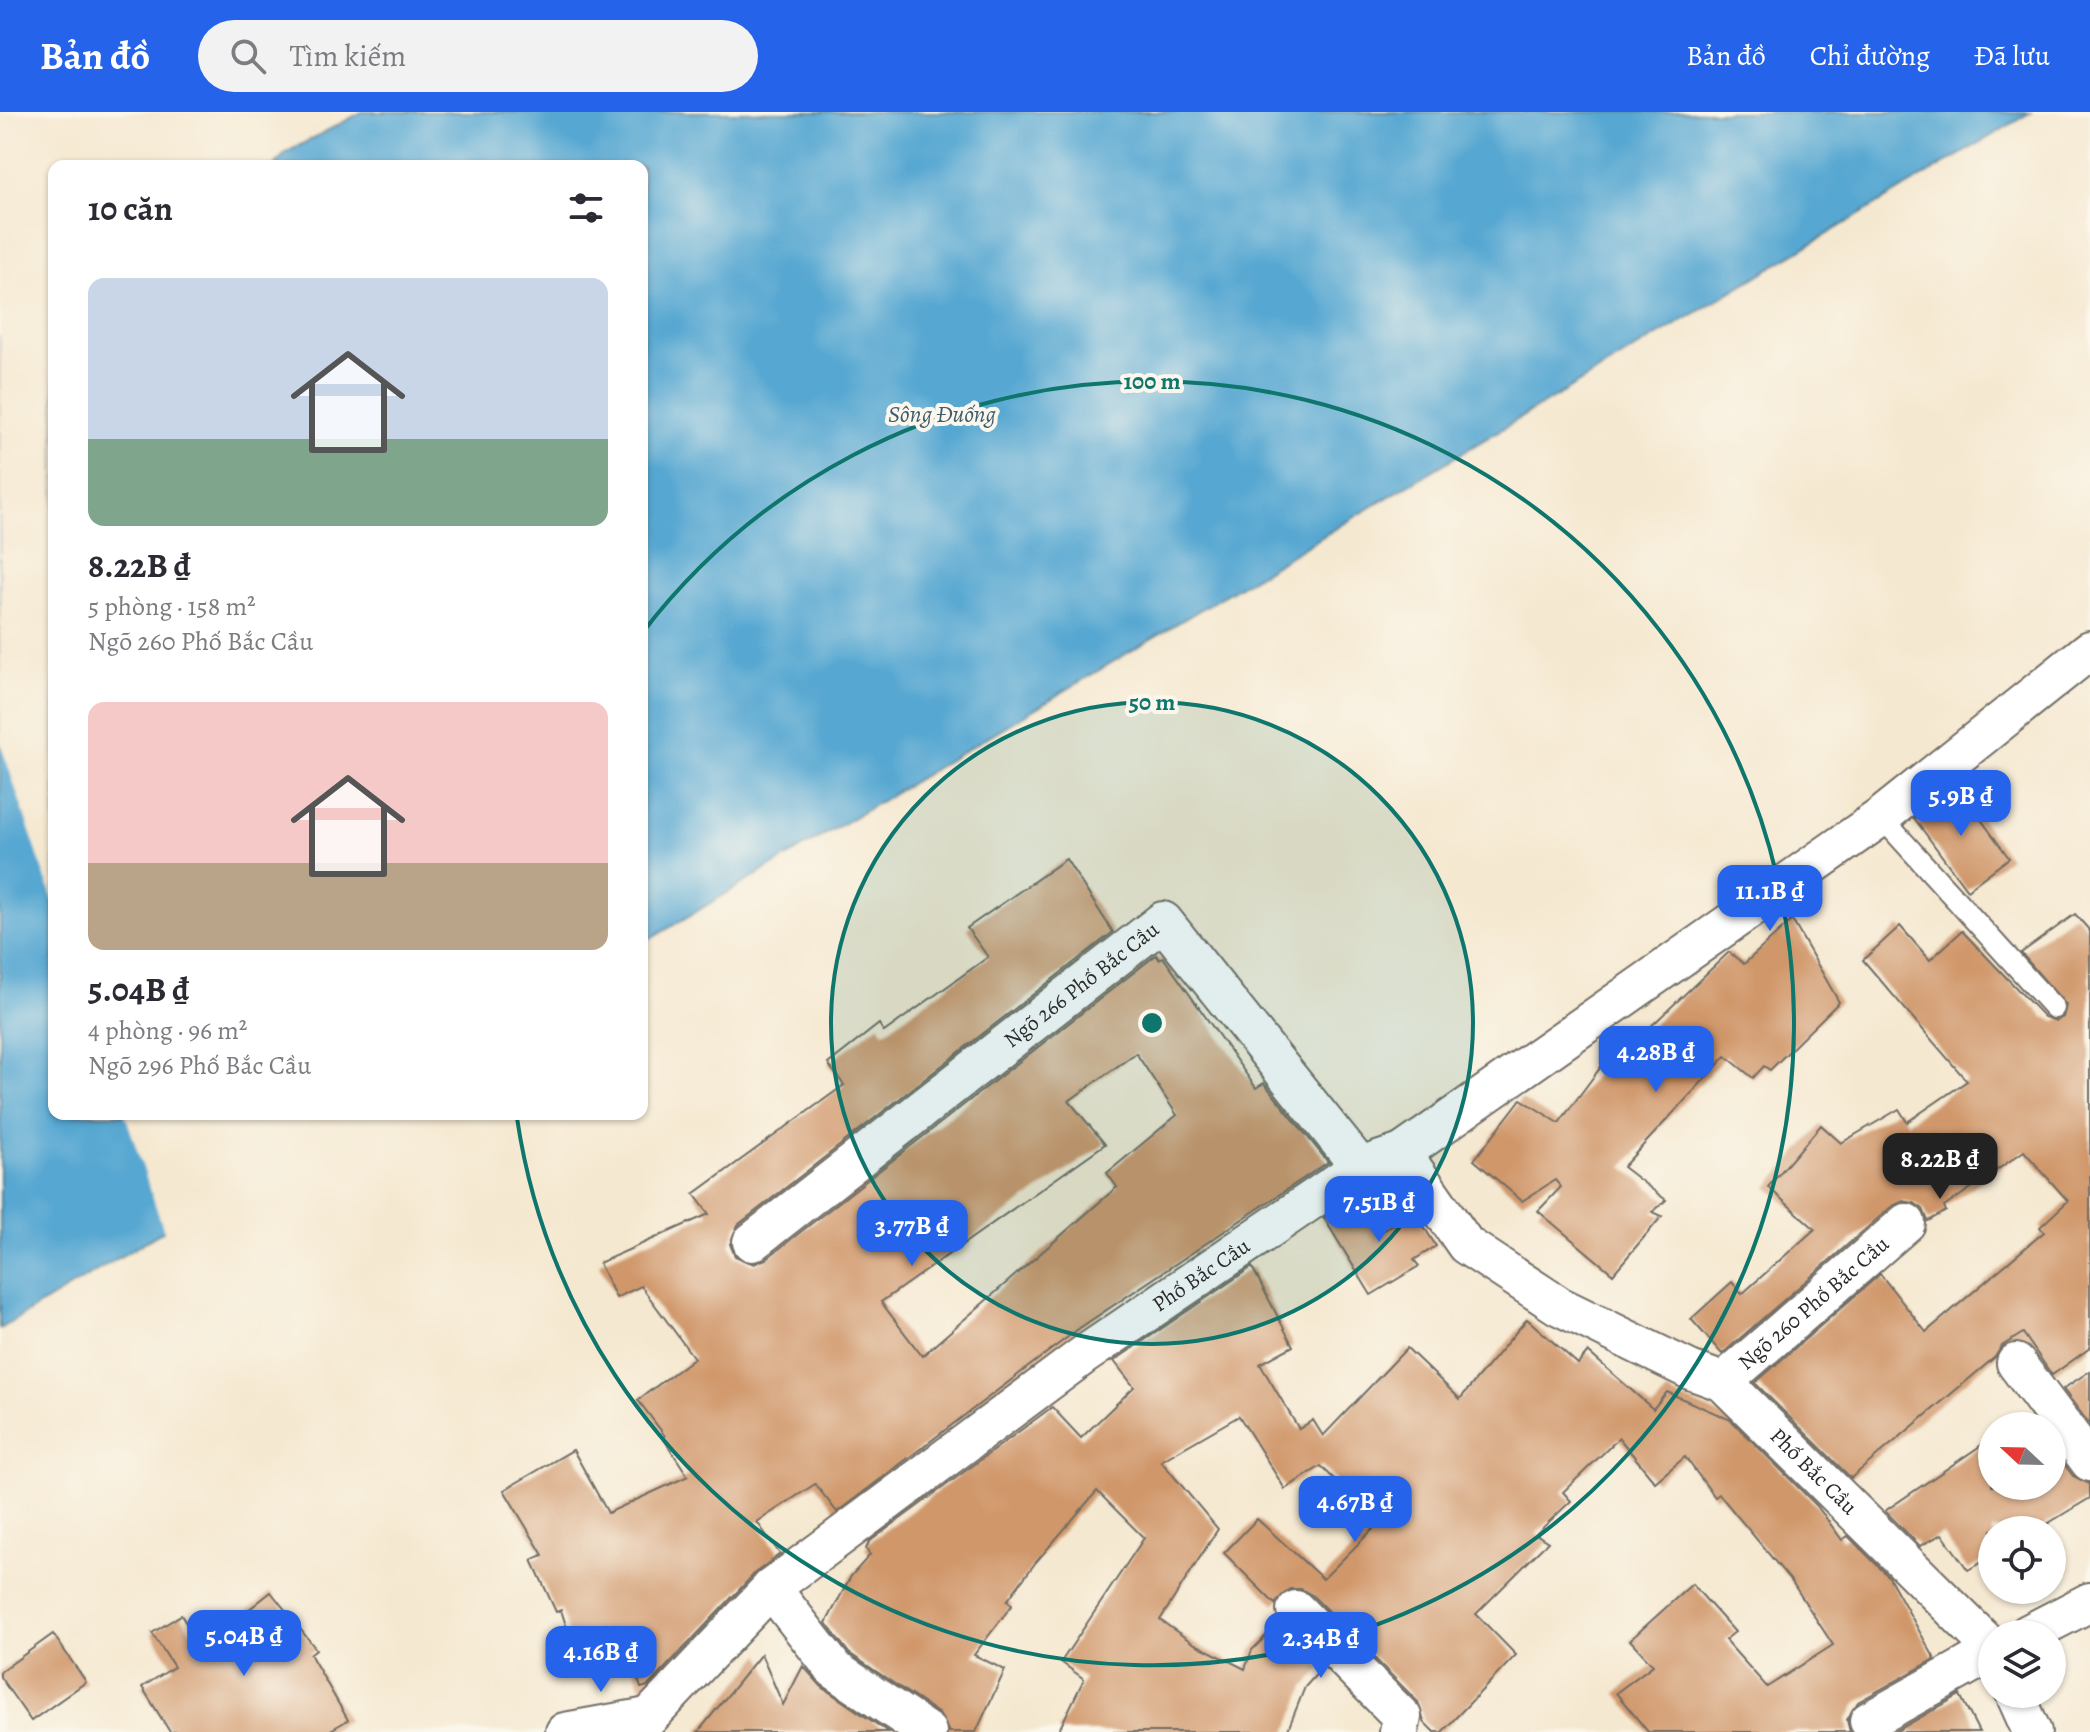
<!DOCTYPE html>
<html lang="vi">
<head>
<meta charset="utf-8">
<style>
  body { margin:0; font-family:Alegreya,serif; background:#f2f2f3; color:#2b2b33; height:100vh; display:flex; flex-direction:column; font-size:30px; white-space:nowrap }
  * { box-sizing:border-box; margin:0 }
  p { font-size:26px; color:#7c7c81 }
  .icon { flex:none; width:44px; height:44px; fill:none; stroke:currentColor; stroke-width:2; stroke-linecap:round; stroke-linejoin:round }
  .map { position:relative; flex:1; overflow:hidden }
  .panel { position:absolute; left:48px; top:48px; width:600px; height:960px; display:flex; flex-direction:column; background:#fff; border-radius:16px; box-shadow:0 2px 6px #0004 }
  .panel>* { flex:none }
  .needle { width:52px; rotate:292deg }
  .controls { position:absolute; left:1978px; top:1300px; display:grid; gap:16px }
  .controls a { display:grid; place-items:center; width:88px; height:88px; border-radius:50%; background:#fff; box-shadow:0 2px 6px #0004; font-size:40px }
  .price { position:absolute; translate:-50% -68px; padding:0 18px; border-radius:16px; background:#2563eb; color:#fff; font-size:26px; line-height:52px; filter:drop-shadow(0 2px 4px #0008) }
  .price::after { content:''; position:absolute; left:50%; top:48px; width:24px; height:18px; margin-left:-12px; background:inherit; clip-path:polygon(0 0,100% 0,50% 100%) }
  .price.current { background:#222; color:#fff }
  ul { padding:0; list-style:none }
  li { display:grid; align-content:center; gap:16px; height:424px; padding:0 40px }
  li span { display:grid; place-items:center; height:248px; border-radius:16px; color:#555 }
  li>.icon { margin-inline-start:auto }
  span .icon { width:144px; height:144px; fill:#fffc; stroke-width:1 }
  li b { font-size:34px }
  h2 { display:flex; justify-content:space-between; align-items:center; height:96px; padding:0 40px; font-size:34px }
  header { display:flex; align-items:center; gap:48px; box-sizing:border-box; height:112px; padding:0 40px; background:#2563eb; color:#fff }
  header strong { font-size:38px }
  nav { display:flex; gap:44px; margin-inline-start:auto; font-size:28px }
  .search { width:560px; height:72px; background:#f2f2f3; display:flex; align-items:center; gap:20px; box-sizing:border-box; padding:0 28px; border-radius:44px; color:#7c7c81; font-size:30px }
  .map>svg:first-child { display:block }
  .water { fill:#57a7d2; stroke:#41697e; stroke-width:2 }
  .pier { fill:#f5e8d0 }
  .building { fill:#d0976b; fill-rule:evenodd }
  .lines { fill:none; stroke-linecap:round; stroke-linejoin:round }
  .lane-casing { stroke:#726d65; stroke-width:24 }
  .street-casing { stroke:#726d65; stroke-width:42 }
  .lane { stroke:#fff; stroke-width:20 }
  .street { stroke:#fff; stroke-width:38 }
  .ring { fill:none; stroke:#0f766e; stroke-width:4 }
  .labels { text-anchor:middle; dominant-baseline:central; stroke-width:8; stroke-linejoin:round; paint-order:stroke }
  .street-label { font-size:22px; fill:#2b2b2b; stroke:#fbf7ec }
  .water-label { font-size:24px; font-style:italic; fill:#3d5d6e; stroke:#fbf7ec }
  .centre { fill:#0f766e; stroke:#fbf7ec; stroke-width:4 }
  .ring-label { font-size:24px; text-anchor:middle; font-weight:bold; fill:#0f766e; stroke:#fbf7ec; stroke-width:8; stroke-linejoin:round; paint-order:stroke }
</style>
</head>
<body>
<header>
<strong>Bản đồ</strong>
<div class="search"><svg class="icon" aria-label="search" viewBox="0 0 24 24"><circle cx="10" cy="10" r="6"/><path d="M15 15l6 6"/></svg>Tìm kiếm</div>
<nav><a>Bản đồ</a><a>Chỉ đường</a><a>Đã lưu</a></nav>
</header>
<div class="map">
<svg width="2090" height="1620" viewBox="0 0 2090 1620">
  <rect width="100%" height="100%" fill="#fbf7ec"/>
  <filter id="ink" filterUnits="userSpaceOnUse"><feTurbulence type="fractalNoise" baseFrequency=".0125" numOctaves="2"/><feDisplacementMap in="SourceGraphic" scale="16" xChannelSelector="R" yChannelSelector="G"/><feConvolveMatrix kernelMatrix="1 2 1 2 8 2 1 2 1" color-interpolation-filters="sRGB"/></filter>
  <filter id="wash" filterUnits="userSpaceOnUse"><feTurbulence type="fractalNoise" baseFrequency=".006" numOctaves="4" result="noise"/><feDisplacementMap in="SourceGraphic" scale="32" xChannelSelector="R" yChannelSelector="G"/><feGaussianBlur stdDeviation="1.8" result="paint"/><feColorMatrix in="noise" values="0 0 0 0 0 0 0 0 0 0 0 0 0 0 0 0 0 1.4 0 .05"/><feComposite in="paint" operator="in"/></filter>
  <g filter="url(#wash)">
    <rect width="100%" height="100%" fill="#f5e8d0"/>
    <!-- water -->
    <g class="water">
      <polygon points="362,0 2031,0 642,832 642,54 274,54 287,40"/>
      <polygon points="54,194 54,1002 358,1002 0,1217 0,225"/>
    </g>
    <!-- pier -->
    <g class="pier">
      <polygon points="54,190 54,791 0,630 0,221"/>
      <polygon points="125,1002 362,1002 165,1122"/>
    </g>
    <g id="blocks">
      <!-- building -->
      <g class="building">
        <polygon points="1956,673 2009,746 1967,778 1914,706"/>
        <path d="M1066 747 1113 820 738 1113 730 1132 735 1144 754 1152 766 1147 1156 843 1159 847 1163 845 1256 976 1264 971 1328 1050 1081 1215 837 1400 815 1372 757 1410 780 1442 755 1461 648 1574 641 1576 624 1526 576 1544 561 1498 556 1500 532 1448 543 1443 504 1378 573 1338 608 1401 688 1364 663 1326 665 1324 638 1288 694 1246 641 1174 616 1186 599 1151 709 1102 694 1082 844 973 828 952 879 912 884 920 988 845 967 816ZM1136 941 1177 1003 1107 1061 1117 1075 922 1244 881 1190 1105 1032 1069 989Z"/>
        <polygon points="2075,802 2090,819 2090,1236 2052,1263 2023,1221 2002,1234 1995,1245 1851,1366 1755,1271 1880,1162 1926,1220 2044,1120 2040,1115 2068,1089 2024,1039 1944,1095 1946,1099 1928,1109 1923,1097 1914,1091 1903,1089 1892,1094 1722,1242 1691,1207 1732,1170 1742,1182 1815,1117 1768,1075 1821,1013 1841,1031 1899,997 1907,1010 1967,969 1863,848 1900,814 1930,848 1962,819 2044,905 2056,909 2063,905 2066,893 2021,841"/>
        <polygon points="1792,808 1839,890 1770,958 1764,954 1753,966 1726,944 1623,1055 1666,1088 1653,1100 1662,1104 1613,1162 1538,1099 1561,1075 1555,1068 1522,1089 1474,1048 1521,987 1559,1011 1615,936 1624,940 1729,840 1744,852"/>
        <polygon points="1356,1085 1373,1109 1377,1107 1384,1118 1414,1099 1436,1134 1414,1148 1419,1154 1371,1183 1324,1106"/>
        <polygon points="1252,1155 1293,1234 1260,1252 1299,1317 1313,1308 1323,1324 1407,1236 1460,1287 1527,1207 1578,1252 1588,1240 1653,1297 1667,1280 1731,1308 1817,1394 1842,1428 1848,1424 1889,1465 1935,1547 1858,1590 1847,1608 1850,1620 1648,1620 1616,1581 1653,1553 1630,1528 1692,1472 1735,1520 1725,1528 1767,1575 1833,1533 1792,1470 1719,1382 1715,1385 1685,1345 1655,1370 1619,1326 1563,1380 1571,1389 1536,1422 1548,1430 1476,1502 1516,1543 1442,1620 1434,1620 1424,1610 1418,1590 1312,1483 1301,1477 1290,1477 1275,1492 1224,1441 1257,1407 1323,1467 1379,1411 1321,1354 1285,1377 1239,1304 1161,1349 1218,1417 1160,1508 1193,1531 1245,1557 1252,1538 1279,1511 1322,1556 1305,1575 1287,1620 1058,1620 1084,1567 1061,1550 1144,1426 1097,1379 1036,1450 1007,1489 1012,1493 974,1543 1005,1558 976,1620 949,1620 939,1602 849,1541 826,1511 851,1464 870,1443 866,1437 869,1430 1052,1295 1081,1326 1134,1275 1114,1249"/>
        <polygon points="2090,1259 2090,1313 2063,1277"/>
        <polygon points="1992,1326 1992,1374 2052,1374 2052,1336 2073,1364 2090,1372 2090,1386 2037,1418 1992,1418 1992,1444 1968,1458 1942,1422 1920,1434 1885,1399"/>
        <polygon points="271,1480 316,1537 310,1542 348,1608 327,1620 170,1620 142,1575 174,1555 152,1521 181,1503 201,1535"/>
        <polygon points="53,1522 86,1570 31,1609 0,1565 0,1560"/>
        <polygon points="761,1542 783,1593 803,1554 822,1575 888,1620 698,1620"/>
        <polygon points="1960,1583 1979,1620 1895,1620"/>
      </g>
    </g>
  </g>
  <g filter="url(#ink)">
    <use href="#blocks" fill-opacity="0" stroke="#726d65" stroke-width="2"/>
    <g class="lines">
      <defs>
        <polyline id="lane" points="1881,705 2054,896"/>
        <g id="street">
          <polyline points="1402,1041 1881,705 2090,538"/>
          <path id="s1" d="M752 1130 1163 809 1360 1055"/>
          <polyline points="2016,1251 2090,1350"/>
          <path id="s2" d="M1723 1270 1906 1111"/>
          <polyline points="771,1476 834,1557 927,1620"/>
          <polyline points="1296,1498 1402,1605 1399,1620"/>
          <polyline points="2028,1522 2090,1490"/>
          <polyline points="2015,1582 2032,1620"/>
          <polyline points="1869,1609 1992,1540"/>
          <polyline points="565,1620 648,1605"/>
          <path id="s3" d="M635 1620 771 1476 1084 1243 1360 1055 1402 1041 1466 1133 1559 1194 1690 1258 1723 1270 1992 1536"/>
        </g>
      </defs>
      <!-- lane casing -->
      <use href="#lane" class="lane-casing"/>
      <!-- street casing -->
      <use href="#street" class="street-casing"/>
      <!-- lane -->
      <use href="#lane" class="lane"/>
      <!-- street -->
      <use href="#street" class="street"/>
    </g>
  </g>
  <!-- distance rings -->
  <circle cx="1152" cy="911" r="321" fill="#0f766e" fill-opacity=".12"/>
  <g class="ring">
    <circle cx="1152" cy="911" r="321"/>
    <path d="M643 520A642 642 0 1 1 517 1006"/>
  </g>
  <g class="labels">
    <!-- street labels -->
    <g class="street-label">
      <text stroke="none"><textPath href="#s1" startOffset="418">Ngõ 266 Phố Bắc Cầu</textPath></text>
      <text stroke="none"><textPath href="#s3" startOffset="730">Phố Bắc Cầu</textPath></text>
      <text stroke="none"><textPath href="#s2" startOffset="120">Ngõ 260 Phố Bắc Cầu</textPath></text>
      <text stroke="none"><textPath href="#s3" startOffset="1498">Phố Bắc Cầu</textPath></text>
    </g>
    <!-- water labels -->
    <g class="water-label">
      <text x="942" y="302">Sông Đuống</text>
    </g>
  </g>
  <circle cx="1152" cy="911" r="12" class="centre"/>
  <g class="ring-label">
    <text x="1152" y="277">100 m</text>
    <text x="1152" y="598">50 m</text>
  </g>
</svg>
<div class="controls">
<a><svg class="needle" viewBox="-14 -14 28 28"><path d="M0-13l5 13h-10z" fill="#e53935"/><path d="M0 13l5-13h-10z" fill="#7c7c81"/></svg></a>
<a><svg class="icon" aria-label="locate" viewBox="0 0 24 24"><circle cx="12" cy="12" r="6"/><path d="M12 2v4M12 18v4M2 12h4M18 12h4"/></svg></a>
<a><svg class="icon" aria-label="layers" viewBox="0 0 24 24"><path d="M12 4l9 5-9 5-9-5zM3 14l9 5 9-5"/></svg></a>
</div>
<b class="price" style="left:1961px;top:726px">5.9B ₫</b>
<b class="price" style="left:1770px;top:821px">11.1B ₫</b>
<b class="price" style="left:1656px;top:982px">4.28B ₫</b>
<b class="price current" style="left:1940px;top:1089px">8.22B ₫</b>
<b class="price" style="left:1379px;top:1132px">7.51B ₫</b>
<b class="price" style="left:912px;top:1156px">3.77B ₫</b>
<b class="price" style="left:1355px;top:1432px">4.67B ₫</b>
<b class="price" style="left:244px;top:1566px">5.04B ₫</b>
<b class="price" style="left:1321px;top:1568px">2.34B ₫</b>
<b class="price" style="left:601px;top:1582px">4.16B ₫</b>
<section class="panel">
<h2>10 căn<svg class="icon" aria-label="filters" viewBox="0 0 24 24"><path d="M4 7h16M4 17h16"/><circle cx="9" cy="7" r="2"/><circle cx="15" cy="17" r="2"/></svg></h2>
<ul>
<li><span style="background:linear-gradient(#c9d6e8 65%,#7fa58c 0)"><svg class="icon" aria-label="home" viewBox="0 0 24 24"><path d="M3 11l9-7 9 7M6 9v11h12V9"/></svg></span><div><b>8.22B ₫</b><p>5 phòng · 158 m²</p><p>Ngõ 260 Phố Bắc Cầu</p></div></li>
<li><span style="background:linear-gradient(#f6c9c9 65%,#b9a48a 0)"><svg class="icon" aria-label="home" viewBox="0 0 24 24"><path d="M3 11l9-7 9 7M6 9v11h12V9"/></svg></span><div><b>5.04B ₫</b><p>4 phòng · 96 m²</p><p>Ngõ 296 Phố Bắc Cầu</p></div></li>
</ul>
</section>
</div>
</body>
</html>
